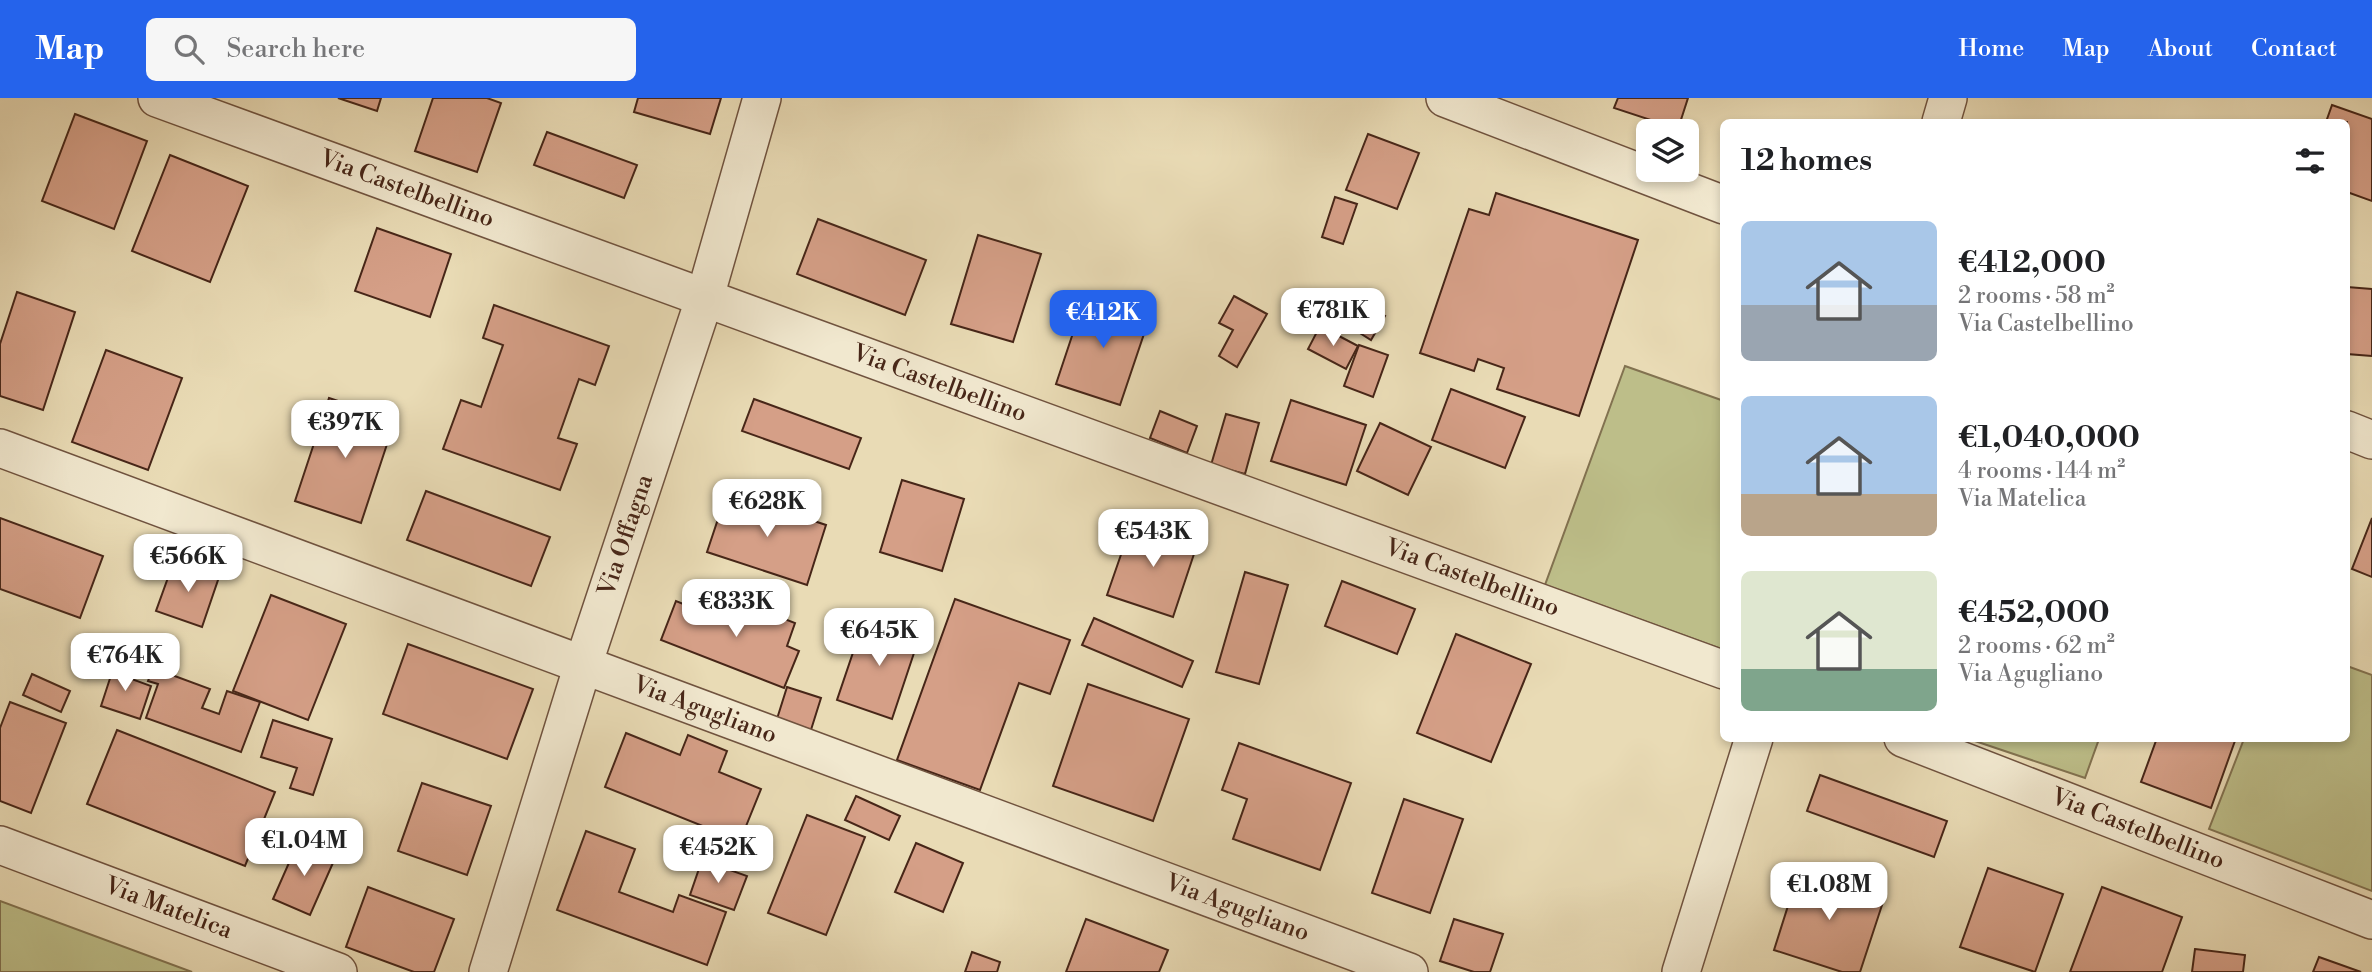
<!DOCTYPE html>
<html lang="en">
<head>
<meta charset="utf-8">
<style>
  body { margin:0; font-family:"Libre Bodoni",serif; background:#f6f6f6; color:#202124; height:100vh; display:flex; flex-direction:column; font-size:26px; white-space:nowrap }
  * { box-sizing:border-box; margin:0 }
  p { font-size:23px; color:#757577 }
  .icon { flex:none; width:38px; height:38px; fill:none; stroke:currentColor; stroke-width:2; stroke-linecap:round; stroke-linejoin:round }
  .map { position:relative; flex:1; overflow:hidden }
  .side { position:absolute; left:1720px; top:21px; width:630px; height:623px; display:flex; flex-direction:column; background:#fff; border-radius:10px; box-shadow:0 4px 10px #0003 }
  .side>* { flex:none }
  .buttons { position:absolute; left:1636px; top:21px; display:grid; gap:14px }
  .buttons a { display:grid; place-items:center; width:63px; height:63px; border-radius:10px; background:#fff; box-shadow:0 4px 10px #0003; font-size:35px }
  .price { position:absolute; translate:-50% -60px; padding:0 16px; border-radius:14px; background:#fff; color:#222; font-size:23px; line-height:46px; filter:drop-shadow(0 2px 4px #0008) }
  .price::after { content:''; position:absolute; left:50%; top:42px; width:21px; height:16px; margin-left:-10px; background:inherit; clip-path:polygon(0 0,100% 0,50% 100%) }
  .price.selected { background:#2563eb; color:#fff }
  ul { padding:0; list-style:none }
  li { display:flex; align-items:center; gap:21px; height:175px; padding:0 21px }
  li span { display:grid; place-items:center; flex:none; width:196px; height:140px; border-radius:10px; color:#555 }
  li>.icon { margin-inline-start:auto }
  span .icon { width:84px; height:84px; fill:#fffc; stroke-width:1 }
  li b { font-size:30px }
  h2 { display:flex; justify-content:space-between; align-items:center; height:84px; padding:0 21px; font-size:30px }
  header { display:flex; align-items:center; gap:42px; box-sizing:border-box; height:98px; padding:0 35px; background:#2563eb; color:#fff }
  header strong { font-size:33px }
  nav { display:flex; gap:38px; margin-inline-start:auto; font-size:24px }
  .search { width:490px; height:63px; background:#f6f6f6; display:flex; align-items:center; gap:18px; box-sizing:border-box; padding:0 24px; border-radius:10px; color:#757577; font-size:26px }
  .map>svg:first-child { display:block }
  .green { fill:#bdbe89; stroke:#827250; stroke-width:2 }
  .building { fill:#d59f87; stroke:#472618; stroke-width:2 }
  .lines { fill:none; stroke-linecap:round; stroke-linejoin:round }
  .minor-casing { stroke:#70533f; stroke-width:40 }
  .minor { stroke:#f1e8cf; stroke-width:37 }
  .labels { text-anchor:middle; dominant-baseline:central; stroke-width:5; stroke-linejoin:round; paint-order:stroke }
  .street-label { font-size:24px; fill:#472618; stroke:#f1e8cf }
</style>
</head>
<body>
<header>
<strong>Map</strong>
<div class="search"><svg class="icon" aria-label="search" viewBox="0 0 24 24"><circle cx="10" cy="10" r="6"/><path d="M15 15l6 6"/></svg>Search here</div>
<nav><a>Home</a><a>Map</a><a>About</a><a>Contact</a></nav>
</header>
<div class="map">
<svg width="2372" height="874" viewBox="0 0 2372 874">
  <rect width="100%" height="100%" fill="#e9dbb5"/>
  <filter id="stains"><feTurbulence type="fractalNoise" baseFrequency=".00286" numOctaves="4"/><feColorMatrix values="0 0 0 0 .2 0 0 0 0 .09 0 0 0 0 .02 0 0 0 .5 -.17"/></filter>
  <radialGradient id="worn" r=".72"><stop offset=".6" stop-color="#630" stop-opacity="0"/><stop offset="1" stop-color="#630" stop-opacity=".3"/></radialGradient>
  <!-- green -->
  <g class="green">
    <polygon points="1625,268 1724,303 1724,552 1545,487"/>
    <polygon points="2347,568 2372,577 2372,793 2209,731 2244,641 2347,640"/>
    <polygon points="1969,641 2099,640 2099,641 2085,680"/>
    <polygon points="0,803 192,874 0,874"/>
  </g>
  <!-- building -->
  <g class="building">
    <polygon points="338,0 381,0 377,13"/>
    <polygon points="433,0 487,0 501,5 477,74 415,53"/>
    <polygon points="638,0 721,0 710,36 634,14"/>
    <polygon points="1618,0 1688,0 1678,31 1614,10"/>
    <polygon points="2332,7 2372,21 2372,103 2347,94 2347,24 2326,24"/>
    <polygon points="75,16 147,43 114,131 42,103"/>
    <polygon points="547,34 637,67 624,100 534,67"/>
    <polygon points="1368,36 1419,55 1397,111 1346,92"/>
    <polygon points="170,57 248,88 210,184 132,153"/>
    <polygon points="1496,95 1638,142 1579,318 1497,291 1504,270 1478,261 1474,273 1420,255 1469,111 1489,117"/>
    <polygon points="1335,99 1357,106 1343,146 1322,139"/>
    <polygon points="818,121 926,162 905,217 797,176"/>
    <polygon points="377,130 451,156 430,219 355,193"/>
    <polygon points="978,137 1041,156 1013,244 951,226"/>
    <polygon points="2347,189 2372,191 2372,258 2347,256"/>
    <polygon points="17,194 75,214 43,312 0,298 0,246"/>
    <polygon points="1086,196 1150,218 1120,307 1056,286"/>
    <polygon points="1234,198 1267,216 1237,269 1219,258 1233,232 1219,225"/>
    <polygon points="494,207 609,248 595,287 579,281 558,340 577,346 560,392 443,351 461,302 481,309 503,247 483,240"/>
    <polygon points="1365,207 1385,218 1371,242 1352,230"/>
    <polygon points="1320,228 1358,248 1346,271 1308,251"/>
    <polygon points="1359,247 1388,257 1373,299 1344,288"/>
    <polygon points="106,252 182,280 148,372 72,344"/>
    <polygon points="1451,291 1525,319 1505,370 1432,342"/>
    <polygon points="329,300 395,322 361,425 295,403"/>
    <polygon points="754,301 861,340 849,371 742,333"/>
    <polygon points="1291,302 1366,327 1346,387 1271,363"/>
    <polygon points="1160,313 1197,328 1187,355 1150,340"/>
    <polygon points="1226,316 1259,325 1245,376 1211,367"/>
    <polygon points="1380,325 1431,349 1408,397 1357,373"/>
    <polygon points="902,382 964,401 942,473 880,454"/>
    <polygon points="426,393 550,439 531,488 407,442"/>
    <polygon points="727,394 826,427 807,487 707,454"/>
    <polygon points="0,420 103,458 80,520 0,491"/>
    <polygon points="2372,420 2372,479 2352,471"/>
    <polygon points="1133,422 1198,444 1173,519 1107,497"/>
    <polygon points="174,463 219,479 202,529 156,513"/>
    <polygon points="1245,474 1288,487 1259,586 1216,574"/>
    <polygon points="1342,483 1415,511 1397,556 1325,528"/>
    <polygon points="271,497 346,526 308,622 233,593"/>
    <polygon points="726,498 795,525 787,548 799,553 784,590 661,542 676,503 718,520"/>
    <polygon points="955,501 1070,542 1050,596 1019,585 980,692 897,662"/>
    <polygon points="865,519 920,537 892,621 837,602"/>
    <polygon points="1094,520 1193,563 1182,589 1082,547"/>
    <polygon points="1456,536 1531,566 1491,664 1417,635"/>
    <polygon points="408,546 533,591 507,661 383,616"/>
    <polygon points="116,562 130,568 126,579 151,588 140,621 101,608"/>
    <polygon points="153,570 210,591 202,610 219,616 227,593 260,604 241,654 146,620 158,586 148,583"/>
    <polygon points="32,576 70,593 61,614 23,597"/>
    <polygon points="1088,586 1189,621 1153,723 1053,688"/>
    <polygon points="787,589 821,600 810,635 776,624"/>
    <polygon points="10,604 66,625 31,715 0,703 0,630"/>
    <polygon points="273,622 332,641 313,697 290,690 297,670 261,659"/>
    <polygon points="117,632 275,694 245,768 87,706"/>
    <polygon points="626,635 680,657 688,637 727,653 719,674 761,691 740,743 605,689"/>
    <polygon points="2157,640 2236,640 2211,710 2141,684"/>
    <polygon points="1239,645 1351,685 1320,772 1233,741 1247,701 1222,692"/>
    <polygon points="1820,677 1947,723 1934,759 1807,713"/>
    <polygon points="422,685 491,708 467,777 398,753"/>
    <polygon points="856,698 900,718 889,742 845,722"/>
    <polygon points="1404,701 1463,721 1430,815 1372,795"/>
    <polygon points="807,717 865,739 826,837 768,815"/>
    <polygon points="586,733 635,751 619,794 673,814 679,797 726,814 707,867 557,812"/>
    <polygon points="299,742 336,758 310,817 273,801"/>
    <polygon points="916,745 963,765 943,814 895,794"/>
    <polygon points="702,762 747,778 734,812 690,797"/>
    <polygon points="1800,770 1885,798 1860,874 1842,874 1774,852"/>
    <polygon points="1988,770 2063,796 2035,874 1960,849"/>
    <polygon points="368,789 454,821 434,874 414,874 346,849"/>
    <polygon points="2102,789 2182,819 2162,874 2070,874"/>
    <polygon points="1086,821 1168,852 1159,874 1066,874"/>
    <polygon points="1454,821 1503,836 1490,874 1474,874 1440,863"/>
    <polygon points="2195,851 2245,857 2243,874 2192,874"/>
    <polygon points="972,854 1000,864 997,874 965,874"/>
    <polygon points="2319,859 2361,874 2313,874"/>
  </g>
  <g class="lines">
    <defs>
      <g id="minor">
        <path id="s1" d="M157 0 1724 572"/>
        <polyline points="1445,0 1724,107"/>
        <polyline points="1941,24 1948,0"/>
        <polyline points="2347,332 2372,342"/>
        <path id="s2" d="M0 350 1409 874"/>
        <path id="s3" d="M1903 640 2372 822"/>
        <path id="s4" d="M0 747 338 874"/>
        <path id="s5" d="M488 874 583 567 705 199 762 0"/>
        <polyline points="1681,874 1754,640"/>
      </g>
    </defs>
    <!-- minor casing -->
    <use href="#minor" class="minor-casing"/>
    <!-- minor -->
    <use href="#minor" class="minor"/>
  </g>
  <g class="labels">
    <!-- street labels -->
    <g class="street-label">
      <text stroke="none"><textPath href="#s1" startOffset="266">Via Castelbellino</textPath></text>
      <text stroke="none"><textPath href="#s1" startOffset="833">Via Castelbellino</textPath></text>
      <text stroke="none"><textPath href="#s5" startOffset="458">Via Offagna</textPath></text>
      <text stroke="none"><textPath href="#s1" startOffset="1400">Via Castelbellino</textPath></text>
      <text stroke="none"><textPath href="#s2" startOffset="752">Via Agugliano</textPath></text>
      <text stroke="none"><textPath href="#s3" startOffset="252">Via Castelbellino</textPath></text>
      <text stroke="none"><textPath href="#s4" startOffset="180">Via Matelica</textPath></text>
      <text stroke="none"><textPath href="#s2" startOffset="1320">Via Agugliano</textPath></text>
    </g>
  </g>
  <rect width="100%" height="100%" filter="url(#stains)"/>
  <rect width="100%" height="100%" fill="url(#worn)"/>
</svg>
<div class="buttons">
<a><svg class="icon" aria-label="layers" viewBox="0 0 24 24"><path d="M12 4l9 5-9 5-9-5zM3 14l9 5 9-5"/></svg></a>
</div>
<b class="price" style="left:1333px;top:250px">€781K</b>
<b class="price selected" style="left:1103px;top:252px">€412K</b>
<b class="price" style="left:345px;top:362px">€397K</b>
<b class="price" style="left:767px;top:441px">€628K</b>
<b class="price" style="left:1153px;top:471px">€543K</b>
<b class="price" style="left:188px;top:496px">€566K</b>
<b class="price" style="left:736px;top:541px">€833K</b>
<b class="price" style="left:879px;top:570px">€645K</b>
<b class="price" style="left:125px;top:595px">€764K</b>
<b class="price" style="left:304px;top:780px">€1.04M</b>
<b class="price" style="left:718px;top:787px">€452K</b>
<b class="price" style="left:1829px;top:824px">€1.08M</b>
<section class="side">
<h2>12 homes<svg class="icon" aria-label="filters" viewBox="0 0 24 24"><path d="M4 7h16M4 17h16"/><circle cx="9" cy="7" r="2"/><circle cx="15" cy="17" r="2"/></svg></h2>
<ul>
<li><span style="background:linear-gradient(#a9c7e8 60%,#9aa5b1 0)"><svg class="icon" aria-label="home" viewBox="0 0 24 24"><path d="M3 11l9-7 9 7M6 9v11h12V9"/></svg></span><div><b>€412,000</b><p>2 rooms · 58 m²</p><p>Via Castelbellino</p></div></li>
<li><span style="background:linear-gradient(#a9c7e8 70%,#b9a48a 0)"><svg class="icon" aria-label="home" viewBox="0 0 24 24"><path d="M3 11l9-7 9 7M6 9v11h12V9"/></svg></span><div><b>€1,040,000</b><p>4 rooms · 144 m²</p><p>Via Matelica</p></div></li>
<li><span style="background:linear-gradient(#dfe7d0 70%,#7fa58c 0)"><svg class="icon" aria-label="home" viewBox="0 0 24 24"><path d="M3 11l9-7 9 7M6 9v11h12V9"/></svg></span><div><b>€452,000</b><p>2 rooms · 62 m²</p><p>Via Agugliano</p></div></li>
</ul>
</section>
</div>
</body>
</html>
